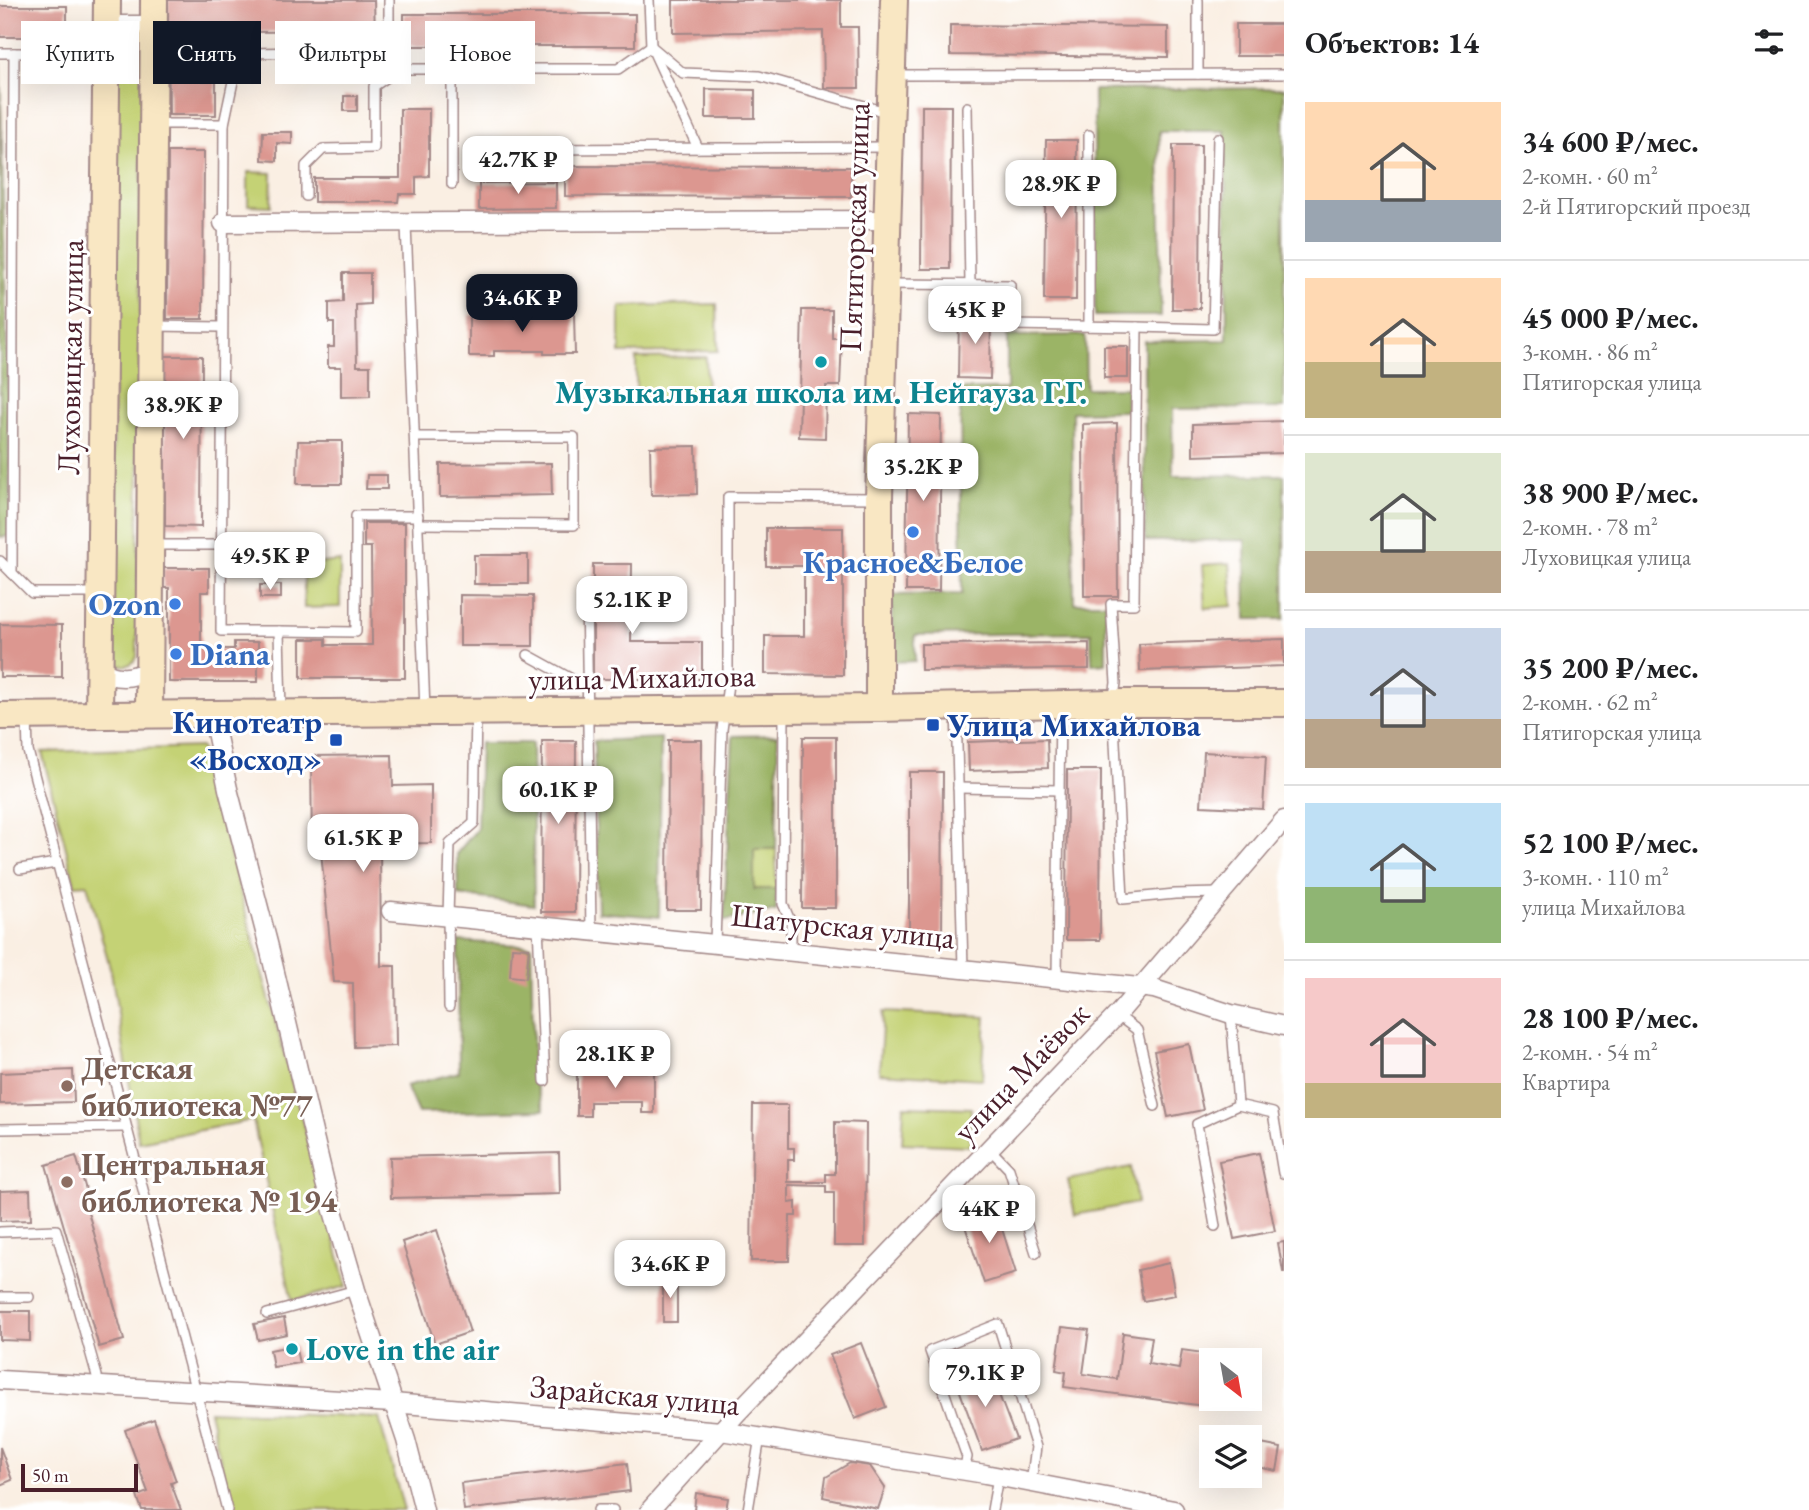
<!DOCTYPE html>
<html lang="ru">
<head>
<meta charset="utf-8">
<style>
  body { margin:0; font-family:"EB Garamond",serif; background:#f6f6f6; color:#202124; height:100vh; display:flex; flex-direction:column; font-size:26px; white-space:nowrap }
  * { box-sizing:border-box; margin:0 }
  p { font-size:23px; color:#757577 }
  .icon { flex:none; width:38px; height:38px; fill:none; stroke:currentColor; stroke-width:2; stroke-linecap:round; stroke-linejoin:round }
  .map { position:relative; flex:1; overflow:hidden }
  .sheet { display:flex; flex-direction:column; background:#fff; width:525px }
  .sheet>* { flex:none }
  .hud { position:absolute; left:21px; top:21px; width:665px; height:63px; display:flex; gap:14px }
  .needle { width:46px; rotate:149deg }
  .tools { position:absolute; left:1199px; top:1348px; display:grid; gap:14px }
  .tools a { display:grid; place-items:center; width:63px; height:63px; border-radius:0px; background:#fff; box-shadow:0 7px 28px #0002; font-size:35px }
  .scale { position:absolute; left:21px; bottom:18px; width:117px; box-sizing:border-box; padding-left:7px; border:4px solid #4a1f2b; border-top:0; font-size:19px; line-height:24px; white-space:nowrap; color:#4a1f2b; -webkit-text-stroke:5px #fff; paint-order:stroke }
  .price { position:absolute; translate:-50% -60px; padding:0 16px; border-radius:14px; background:#fff; color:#222; font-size:23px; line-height:46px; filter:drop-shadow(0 2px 4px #0008) }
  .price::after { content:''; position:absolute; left:50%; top:42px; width:21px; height:16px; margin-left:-10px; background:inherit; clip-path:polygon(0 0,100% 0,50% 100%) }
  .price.on { background:#111827; color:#fff }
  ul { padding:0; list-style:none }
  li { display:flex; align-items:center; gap:21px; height:175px; padding:0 21px }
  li+li { border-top:2px solid #e0e0e0 }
  li span { display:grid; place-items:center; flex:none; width:196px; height:140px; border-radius:0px; color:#555 }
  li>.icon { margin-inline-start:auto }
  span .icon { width:84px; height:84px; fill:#fffc; stroke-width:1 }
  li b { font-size:30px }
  h2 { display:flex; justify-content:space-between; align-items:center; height:84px; padding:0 21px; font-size:30px }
  .pill { padding:0 24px; border-radius:0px; background:#fff; box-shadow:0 7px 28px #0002; font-size:24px; line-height:63px }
  .pill.on { background:#111827; color:#fff }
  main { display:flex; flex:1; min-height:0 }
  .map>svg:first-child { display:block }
  .green { fill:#c4d274; stroke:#877850; stroke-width:2 }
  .forest { fill:#9bb466; stroke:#726a48; stroke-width:2 }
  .building { fill:#dc9790 }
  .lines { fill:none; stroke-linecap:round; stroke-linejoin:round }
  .lane-casing { stroke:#a28787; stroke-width:12 }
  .street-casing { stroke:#a28787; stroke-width:21 }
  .secondary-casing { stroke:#a28787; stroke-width:30 }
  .lane { stroke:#fff; stroke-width:9 }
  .street { stroke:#fff; stroke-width:18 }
  .secondary { stroke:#f9e7c3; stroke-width:26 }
  .culture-dot { fill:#0f9aa8; stroke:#fff; stroke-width:2.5 }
  .shop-dot { fill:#3f7fe0; stroke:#fff; stroke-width:2.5 }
  .transit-dot { fill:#1a4fb4; stroke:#fff; stroke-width:2.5 }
  .education-dot { fill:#8d6e63; stroke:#fff; stroke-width:2.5 }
  .labels { text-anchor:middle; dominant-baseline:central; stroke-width:6; stroke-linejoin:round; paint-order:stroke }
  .street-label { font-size:32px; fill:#4a1f2b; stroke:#fff }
  .culture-label { font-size:32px; font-weight:bold; fill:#0d838f; stroke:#fff }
  .shop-label { font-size:32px; font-weight:bold; fill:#366cbe; stroke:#fff }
  .transit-label { font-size:32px; font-weight:bold; fill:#164399; stroke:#fff; text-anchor:end }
  .education-label { font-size:32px; font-weight:bold; fill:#785e54; stroke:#fff; text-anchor:start }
</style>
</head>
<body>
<main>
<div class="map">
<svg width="1284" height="1510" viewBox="0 0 1284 1510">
  <rect width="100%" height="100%" fill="#fff"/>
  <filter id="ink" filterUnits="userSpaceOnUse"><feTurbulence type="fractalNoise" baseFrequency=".0143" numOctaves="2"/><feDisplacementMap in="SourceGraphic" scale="14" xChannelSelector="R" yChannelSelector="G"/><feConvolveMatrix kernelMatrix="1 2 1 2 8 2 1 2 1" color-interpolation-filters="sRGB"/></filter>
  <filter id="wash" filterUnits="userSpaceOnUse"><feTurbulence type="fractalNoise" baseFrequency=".00686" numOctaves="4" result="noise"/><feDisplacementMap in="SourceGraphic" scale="28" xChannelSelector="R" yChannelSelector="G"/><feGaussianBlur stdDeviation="1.57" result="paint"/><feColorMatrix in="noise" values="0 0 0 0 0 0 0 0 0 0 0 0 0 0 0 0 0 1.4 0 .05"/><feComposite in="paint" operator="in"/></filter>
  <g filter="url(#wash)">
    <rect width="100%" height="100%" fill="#faefe3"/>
    <!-- green -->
    <g class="green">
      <path d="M116 33 143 34 137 657C131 667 122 668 112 661Z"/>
      <polygon points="248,172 272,173 271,206 248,205"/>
      <polygon points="717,304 718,351 620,353 620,306"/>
      <polygon points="706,357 707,399 636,399 636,358"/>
      <polygon points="340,561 340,607 304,608 304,565"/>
      <polygon points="1230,563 1233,606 1205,608 1202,565"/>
      <polygon points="201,747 347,1286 292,1301 253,1120 139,1142 111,971 87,884 75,885 42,752"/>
      <rect x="754" y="849" width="22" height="40"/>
      <polygon points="883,1012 986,1017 982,1079 879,1073"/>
      <polygon points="904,1106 971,1108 970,1146 902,1143"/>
      <polygon points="1131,1167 1137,1203 1075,1215 1068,1180"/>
      <polygon points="209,1411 379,1418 404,1510 232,1510"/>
    </g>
    <!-- forest -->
    <g class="forest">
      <polygon points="0,60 11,536 0,537"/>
      <polygon points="1284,88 1284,408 1172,409 1173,476 1284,475 1284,619 1246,619 1245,540 1145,541 1144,341 1227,340 1225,131 1159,131 1161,316 1095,316 1094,90"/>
      <polygon points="1085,335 1086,388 1126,388 1126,411 1072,412 1074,603 1106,603 1106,663 1092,664 1091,633 915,635 915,661 893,662 892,595 962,594 960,389 1007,389 1007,336"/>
      <polygon points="778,735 776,849 754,849 754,889 776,889 776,911 724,921 733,736"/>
      <polygon points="661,738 659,917 598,912 594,741"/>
      <polygon points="480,743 532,743 534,905 458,895 457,853 477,829"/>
      <polygon points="458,941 531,946 534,1080 544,1110 418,1113 406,1086 459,1072"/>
    </g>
    <g id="blocks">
      <!-- building -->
      <g class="building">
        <polygon points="168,0 374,0 375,34 354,34 354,31 247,32 247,27 201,28 202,82 216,81 216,115 169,115"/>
        <polygon points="673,0 841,0 841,27 858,27 859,88 824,88 823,31 673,33"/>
        <rect x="0" y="6" width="67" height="31"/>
        <rect x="404" y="14" width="231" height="32"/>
        <rect x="1236" y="24" width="48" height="32"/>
        <polygon points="950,25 1168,27 1168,57 950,55"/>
        <polygon points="706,89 755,90 755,118 706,118"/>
        <rect x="344" y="96" width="13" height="15"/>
        <polygon points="922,106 951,106 950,269 921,269"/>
        <polygon points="400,109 429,109 429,176 416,177 416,194 399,194 398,202 314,202 314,178 400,178"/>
        <polygon points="263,132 292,132 292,144 277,143 277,161 262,160"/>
        <polygon points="1046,140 1077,140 1076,300 1044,300"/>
        <polygon points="1173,145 1201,145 1200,309 1172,309"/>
        <polygon points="168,152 204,152 203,319 167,319"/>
        <polygon points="565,166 851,167 851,197 565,196"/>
        <polygon points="556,182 556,208 479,209 479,183"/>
        <polygon points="343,273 370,273 370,304 356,305 357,366 370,366 370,396 341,397 341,367 328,367 328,347 334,347 334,323 329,323 329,303 343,302"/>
        <polygon points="802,310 832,310 832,338 842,338 840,386 826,386 825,438 799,437"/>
        <polygon points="959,313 991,313 990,379 958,378"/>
        <polygon points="574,314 575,354 544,354 544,351 494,351 494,356 469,356 469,315"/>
        <rect x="1104" y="346" width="24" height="32"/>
        <polygon points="165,356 202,356 201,527 165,526"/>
        <polygon points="908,414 941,415 939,591 906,591"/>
        <polygon points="1284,421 1284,453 1193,456 1193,424"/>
        <polygon points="1117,423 1118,596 1084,596 1083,424"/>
        <polygon points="298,441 342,441 342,484 297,484"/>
        <polygon points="696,446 697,494 651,495 650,447"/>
        <polygon points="551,463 552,495 440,497 440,464"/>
        <polygon points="367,475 387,475 387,489 366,489"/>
        <polygon points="364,523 405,523 405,678 301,678 301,639 326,639 326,645 372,645 371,547 364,547"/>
        <polygon points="766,528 843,528 843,675 765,674 765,636 804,636 804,566 766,566"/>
        <rect x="474" y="555" width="54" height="29"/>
        <polygon points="593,564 632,564 631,642 702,642 702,679 593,679"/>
        <polygon points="163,568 209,568 209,592 201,592 201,649 234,649 234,642 258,642 258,682 169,682 169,588 163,588"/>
        <rect x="260" y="585" width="21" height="13"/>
        <polygon points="460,595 533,596 533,646 460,646"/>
        <polygon points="0,624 62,625 62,677 0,677"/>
        <polygon points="1284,639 1284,666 1140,671 1139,644"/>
        <polygon points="1089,643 1089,669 921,670 921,644"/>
        <polygon points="803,737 836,737 836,908 802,908"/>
        <polygon points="1047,739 1048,768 969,771 968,742"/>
        <polygon points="668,740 702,740 701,910 667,910"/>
        <polygon points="542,741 576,741 575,912 541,912"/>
        <polygon points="1204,752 1266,756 1263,809 1201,806"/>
        <polygon points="392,755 393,786 431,785 431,843 380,844 381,966 395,966 396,1046 354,1047 353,983 334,982 321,852 312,852 311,756"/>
        <polygon points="1067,770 1101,770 1100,940 1066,940"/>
        <polygon points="909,772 943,772 942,943 909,943"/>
        <polygon points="512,947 529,948 526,978 510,976"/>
        <polygon points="1189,1044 1203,1110 1168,1117 1154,1051"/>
        <polygon points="73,1070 74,1102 0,1104 0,1073"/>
        <polygon points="577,1072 654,1072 654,1113 642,1113 642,1102 590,1102 590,1116 577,1116"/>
        <polygon points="753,1105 788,1105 788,1148 794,1148 794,1160 788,1160 788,1182 826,1182 826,1174 835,1174 835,1122 866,1123 865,1246 834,1246 834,1193 826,1193 826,1186 789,1185 789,1203 796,1202 796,1216 790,1216 789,1261 751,1261"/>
        <polygon points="559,1153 560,1194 391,1198 390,1157"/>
        <polygon points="1259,1153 1275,1231 1234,1239 1219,1161"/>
        <polygon points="76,1156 89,1200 85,1201 124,1340 99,1347 46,1165"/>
        <polygon points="30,1190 31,1220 0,1221 0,1191"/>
        <polygon points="995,1207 1016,1273 984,1283 962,1217"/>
        <polygon points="437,1230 470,1332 435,1344 402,1242"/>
        <polygon points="1284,1242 1284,1272 1283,1272 1278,1243"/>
        <polygon points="1169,1263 1175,1295 1143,1301 1138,1270"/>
        <rect x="663" y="1277" width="14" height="45"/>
        <polygon points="0,1311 30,1311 30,1341 0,1340"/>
        <polygon points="284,1318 287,1334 258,1340 254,1324"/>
        <polygon points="1062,1327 1089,1330 1083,1374 1117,1379 1123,1333 1152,1337 1148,1364 1179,1369 1182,1350 1211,1354 1206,1391 1211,1391 1211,1398 1220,1398 1219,1408 1064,1387 1066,1372 1056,1370"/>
        <polygon points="861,1343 886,1407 855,1419 830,1355"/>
        <polygon points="295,1345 299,1363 273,1367 270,1350"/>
        <polygon points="988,1366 1016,1439 982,1451 955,1378"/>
        <polygon points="154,1419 176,1481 171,1483 181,1510 142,1510 137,1496 148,1492 125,1430"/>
        <polygon points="1261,1444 1281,1448 1277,1471 1257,1467"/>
        <polygon points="0,1447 12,1480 0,1485"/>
        <polygon points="627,1463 630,1491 464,1510 461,1483"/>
        <polygon points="850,1463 870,1466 885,1488 878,1509 823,1497 826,1477"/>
        <polygon points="696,1493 728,1498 726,1510 694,1510"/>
      </g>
    </g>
  </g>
  <g filter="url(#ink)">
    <use href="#blocks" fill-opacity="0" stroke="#a28787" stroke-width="2"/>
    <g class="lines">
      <defs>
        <g id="lane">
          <polyline points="389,0 389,51"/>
          <polyline points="649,0 651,46 698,148"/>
          <polyline points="0,53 103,53"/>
          <polyline points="14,53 12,573 32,593 98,593"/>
          <polyline points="452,69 452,184"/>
          <polyline points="1198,74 1198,0"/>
          <polyline points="894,75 1284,74"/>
          <polyline points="967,107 970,285"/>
          <polyline points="155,124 224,124"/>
          <polyline points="543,149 888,147"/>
          <polyline points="306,196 306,166 323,149 374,148 374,86 399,69"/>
          <polyline points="406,224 425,710"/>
          <polyline points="887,284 1010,285 1009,325 1137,327 1134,604 1111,604 1116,683 1113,703 1123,899 1175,894 1220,893"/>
          <polyline points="154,326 221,327"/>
          <polyline points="1089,326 1089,135"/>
          <polyline points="1137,327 1213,329 1218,138"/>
          <polyline points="415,437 574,437 574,525 418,524"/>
          <polyline points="152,545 222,545"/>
          <polyline points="0,561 12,573"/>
          <polyline points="586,592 591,931"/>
          <polyline points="279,631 356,632 356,516 418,516"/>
          <polyline points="528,655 586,687"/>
          <polyline points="956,708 963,968"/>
          <polyline points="784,710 783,904 791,923 791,950"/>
          <polyline points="281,711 279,631 221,631 224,124 239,53 389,51 399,69 618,69 651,46 683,73 759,76 886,112"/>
          <polyline points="27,717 28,751 227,1510"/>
          <polyline points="958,788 1059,790"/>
          <polyline points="20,869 56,863"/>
          <polyline points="538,925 545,1081"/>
          <polyline points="715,943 722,730 728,684 728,497 877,498"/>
          <polyline points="1057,977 1060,706"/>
          <polyline points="449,1007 448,917 450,844 474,823 476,713"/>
          <polyline points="1117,1015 1137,1030 1155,1106"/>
          <polyline points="1238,1105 1273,1113 1283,1173"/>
          <polyline points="0,1129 125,1127"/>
          <polyline points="989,1148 1009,1169 1036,1253"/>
          <polyline points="1215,1226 1197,1124 1238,1105 1231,1014"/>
          <polyline points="0,1232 56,1230 97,1376 97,1385"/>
          <polyline points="0,1297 29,1297"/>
          <polyline points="267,1314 356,1290"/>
          <polyline points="964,1471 967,1457 930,1351 998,1324 1036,1447 1031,1483"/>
          <polyline points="598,1510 613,1510"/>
          <polyline points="748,1510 760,1437"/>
          <polyline points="992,1510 998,1477"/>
        </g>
        <g id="street">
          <polyline points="107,25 154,25"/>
          <polyline points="223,223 888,220"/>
          <path d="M100 669C116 681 132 679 150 669"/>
          <polyline points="212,713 228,789 269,947 325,1183 356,1290 406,1440 424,1510"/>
          <polyline points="391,911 1139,987 1154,989 1231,1014 1284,1026"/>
          <polyline points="0,1380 393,1403 721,1431 985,1474 1174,1510"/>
          <polyline points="650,1510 737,1413 1117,1015 1284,820"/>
        </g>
        <g id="secondary">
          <polyline points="879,708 879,498 894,0"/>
          <polyline points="149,714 154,0"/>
          <polyline points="99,715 107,0"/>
          <polyline points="0,716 879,708 1113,703 1284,703"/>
        </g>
      </defs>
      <!-- lane casing -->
      <use href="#lane" class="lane-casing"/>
      <!-- street casing -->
      <use href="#street" class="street-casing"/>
      <!-- secondary casing -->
      <use href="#secondary" class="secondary-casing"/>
      <!-- lane -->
      <use href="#lane" class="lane"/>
      <!-- street -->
      <use href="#street" class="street"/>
      <!-- secondary -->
      <use href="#secondary" class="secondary"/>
    </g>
  </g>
  <!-- markers -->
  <g class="culture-dot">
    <circle cx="821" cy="362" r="7"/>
    <circle cx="292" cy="1349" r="7"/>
  </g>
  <g class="shop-dot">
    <circle cx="913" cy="532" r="7"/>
    <circle cx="175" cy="604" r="7"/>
    <circle cx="176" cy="654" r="7"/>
  </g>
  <g class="transit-dot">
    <rect x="926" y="718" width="14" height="14" rx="3.5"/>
    <rect x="329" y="733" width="14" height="14" rx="3.5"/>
  </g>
  <g class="education-dot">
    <circle cx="67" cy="1086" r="7"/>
    <circle cx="67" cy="1182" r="7"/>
  </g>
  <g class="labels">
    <!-- street labels -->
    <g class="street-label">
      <text transform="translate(854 227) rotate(-88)">Пятигорская улица</text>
      <text transform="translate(70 357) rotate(-89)">Луховицкая улица</text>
      <text transform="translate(642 677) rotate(-1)">улица Михайлова</text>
      <text transform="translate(843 926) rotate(6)">Шатурская улица</text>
      <text transform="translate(1021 1072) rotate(-46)">улица Маёвок</text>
      <text transform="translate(635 1395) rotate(5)">Зарайская улица</text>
    </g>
    <!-- culture labels -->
    <g class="culture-label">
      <text x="821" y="392">Музыкальная школа им. Нейгауза Г.Г.</text>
      <text x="306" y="1349" text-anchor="start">Love in the air</text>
    </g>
    <!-- shop labels -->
    <g class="shop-label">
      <text x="913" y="562">Красное&amp;Белое</text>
      <text x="161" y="604" text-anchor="end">Ozon</text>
      <text x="190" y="654" text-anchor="start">Diana</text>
    </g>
    <!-- transit labels -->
    <g class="transit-label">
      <text x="322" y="722">Кинотеатр<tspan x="322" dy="37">«Восход»</tspan></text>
      <text x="947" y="725" text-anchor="start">Улица Михайлова</text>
    </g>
    <!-- education labels -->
    <g class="education-label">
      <text x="81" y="1068">Детская<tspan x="81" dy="37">библиотека №77</tspan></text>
      <text x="81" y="1164">Центральная<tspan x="81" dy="37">библиотека № 194</tspan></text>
    </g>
  </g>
</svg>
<div class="tools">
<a><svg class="needle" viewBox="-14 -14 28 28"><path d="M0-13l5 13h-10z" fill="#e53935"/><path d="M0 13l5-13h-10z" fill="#757577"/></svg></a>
<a><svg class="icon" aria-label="layers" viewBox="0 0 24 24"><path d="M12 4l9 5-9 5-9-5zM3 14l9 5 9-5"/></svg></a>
</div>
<div class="scale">50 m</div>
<b class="price" style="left:518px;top:196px">42.7K ₽</b>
<b class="price" style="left:1061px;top:220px">28.9K ₽</b>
<b class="price on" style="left:522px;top:334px">34.6K ₽</b>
<b class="price" style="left:975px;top:346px">45K ₽</b>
<b class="price" style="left:183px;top:441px">38.9K ₽</b>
<b class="price" style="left:923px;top:503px">35.2K ₽</b>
<b class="price" style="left:270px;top:592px">49.5K ₽</b>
<b class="price" style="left:632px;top:636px">52.1K ₽</b>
<b class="price" style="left:558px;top:826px">60.1K ₽</b>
<b class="price" style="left:363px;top:874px">61.5K ₽</b>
<b class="price" style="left:615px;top:1090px">28.1K ₽</b>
<b class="price" style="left:989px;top:1245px">44K ₽</b>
<b class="price" style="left:670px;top:1300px">34.6K ₽</b>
<b class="price" style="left:985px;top:1409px">79.1K ₽</b>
<div class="hud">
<a class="pill">Купить</a>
<a class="pill on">Снять</a>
<a class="pill">Фильтры</a>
<a class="pill">Новое</a>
</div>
</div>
<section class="sheet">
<h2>Объектов: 14<svg class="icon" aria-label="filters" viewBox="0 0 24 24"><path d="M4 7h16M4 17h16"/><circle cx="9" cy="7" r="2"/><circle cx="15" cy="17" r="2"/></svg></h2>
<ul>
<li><span style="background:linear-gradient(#ffd9b3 70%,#9aa5b1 0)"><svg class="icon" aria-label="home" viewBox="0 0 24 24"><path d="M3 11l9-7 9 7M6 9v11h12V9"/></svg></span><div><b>34 600 ₽/мес.</b><p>2-комн. · 60 m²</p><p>2-й Пятигорский проезд</p></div></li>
<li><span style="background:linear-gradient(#ffd9b3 60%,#c2b280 0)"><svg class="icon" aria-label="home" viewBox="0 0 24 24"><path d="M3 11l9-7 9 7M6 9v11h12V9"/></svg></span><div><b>45 000 ₽/мес.</b><p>3-комн. · 86 m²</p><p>Пятигорская улица</p></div></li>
<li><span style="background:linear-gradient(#dfe7d0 70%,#b9a48a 0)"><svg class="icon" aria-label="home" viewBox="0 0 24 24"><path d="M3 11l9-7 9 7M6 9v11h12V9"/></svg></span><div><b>38 900 ₽/мес.</b><p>2-комн. · 78 m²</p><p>Луховицкая улица</p></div></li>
<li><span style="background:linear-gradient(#c9d6e8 65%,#b9a48a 0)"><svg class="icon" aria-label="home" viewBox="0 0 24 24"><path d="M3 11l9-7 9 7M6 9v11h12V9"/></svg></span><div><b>35 200 ₽/мес.</b><p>2-комн. · 62 m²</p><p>Пятигорская улица</p></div></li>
<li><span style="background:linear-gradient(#bfe0f5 60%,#8fb573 0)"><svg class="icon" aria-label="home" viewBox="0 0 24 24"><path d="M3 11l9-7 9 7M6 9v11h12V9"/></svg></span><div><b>52 100 ₽/мес.</b><p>3-комн. · 110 m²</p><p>улица Михайлова</p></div></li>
<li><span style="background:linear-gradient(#f6c9c9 75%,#c2b280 0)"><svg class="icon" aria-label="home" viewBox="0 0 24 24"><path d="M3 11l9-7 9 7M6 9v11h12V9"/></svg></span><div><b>28 100 ₽/мес.</b><p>2-комн. · 54 m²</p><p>Квартира</p></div></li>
</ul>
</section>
</main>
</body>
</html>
